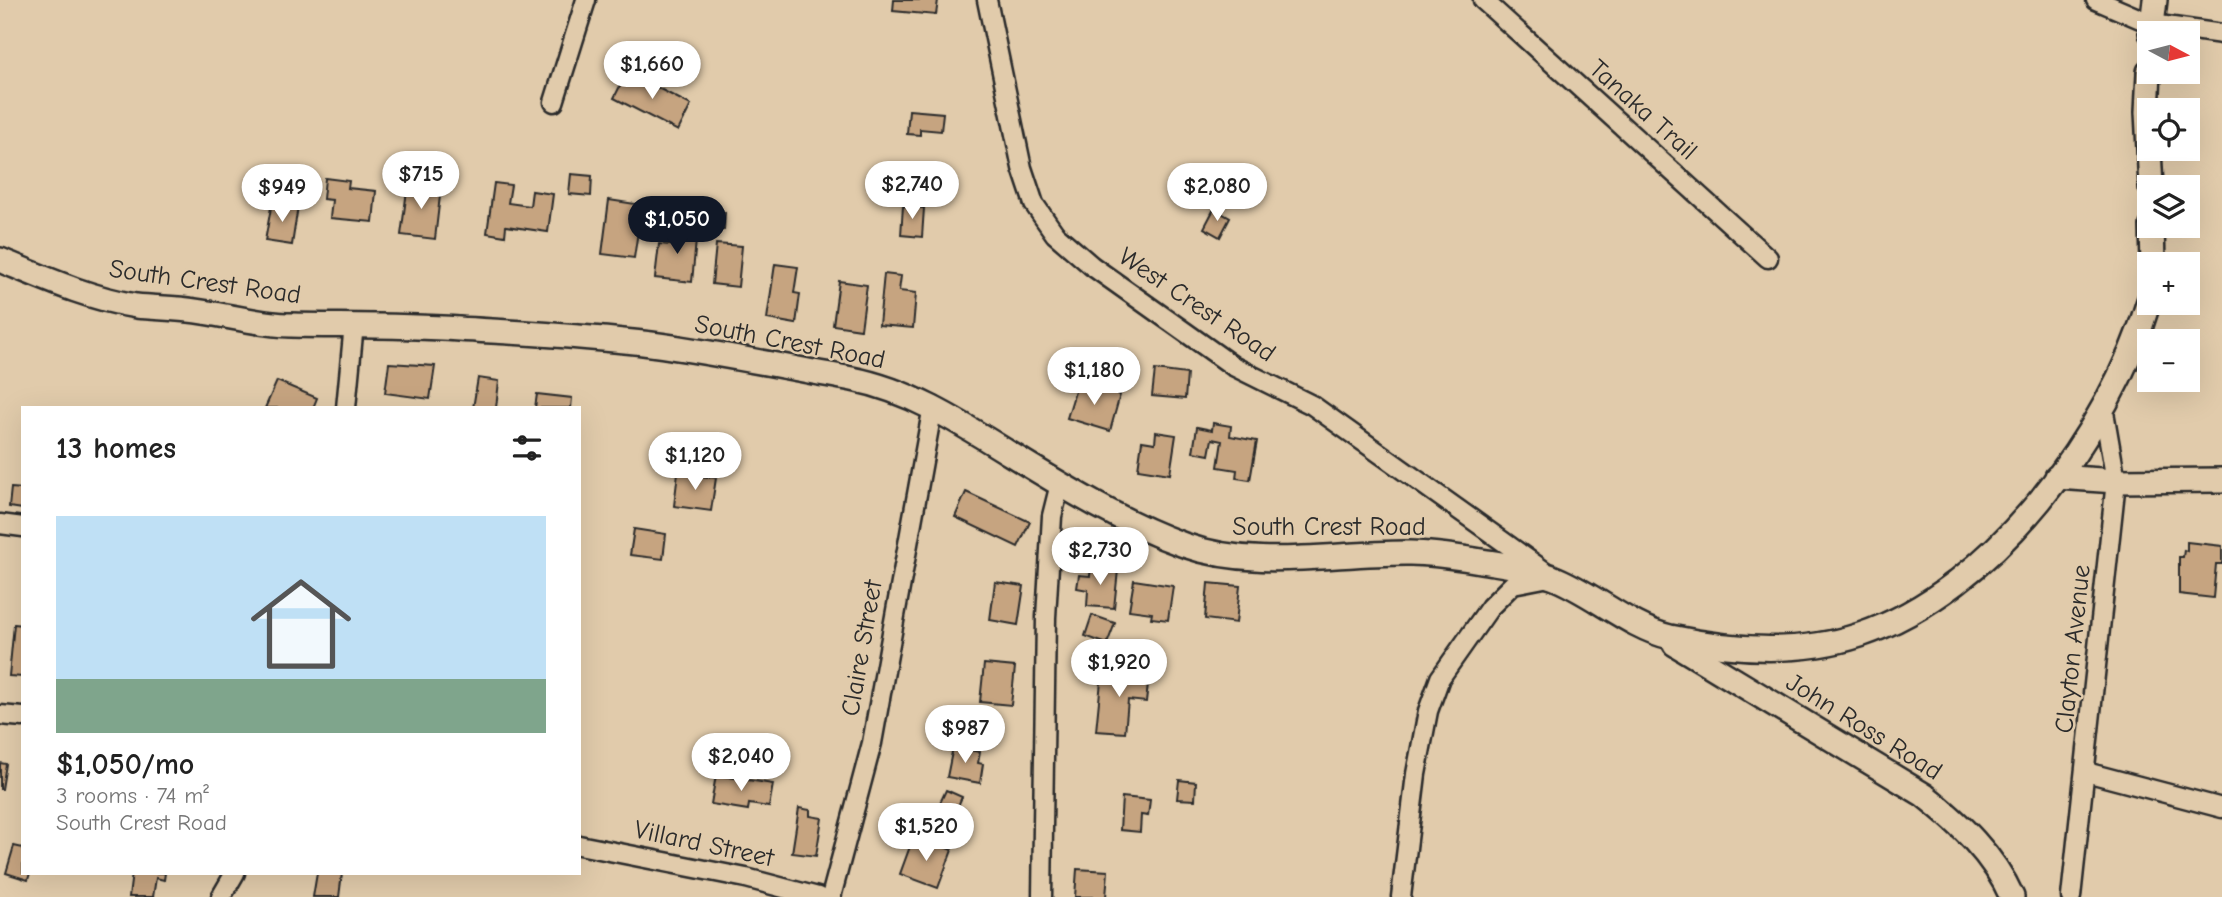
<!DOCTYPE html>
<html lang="en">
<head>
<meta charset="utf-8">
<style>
  body { margin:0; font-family:"Comic Neue",sans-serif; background:#f6f6f6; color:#222; height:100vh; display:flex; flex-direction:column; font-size:26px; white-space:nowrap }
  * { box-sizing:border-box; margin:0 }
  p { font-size:23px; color:#767676 }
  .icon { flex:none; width:38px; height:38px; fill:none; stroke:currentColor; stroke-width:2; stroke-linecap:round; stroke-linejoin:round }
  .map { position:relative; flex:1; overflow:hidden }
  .sheet { position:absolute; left:21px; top:406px; width:560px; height:469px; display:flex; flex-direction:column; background:#fff; border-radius:0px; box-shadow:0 7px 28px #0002 }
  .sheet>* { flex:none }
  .needle { width:46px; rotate:97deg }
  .fabs { position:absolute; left:2137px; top:21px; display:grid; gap:14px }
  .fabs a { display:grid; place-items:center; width:63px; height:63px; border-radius:0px; background:#fff; box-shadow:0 7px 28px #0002; font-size:35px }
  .price { position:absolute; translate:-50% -60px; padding:0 16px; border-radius:24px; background:#fff; color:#222; font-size:23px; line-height:46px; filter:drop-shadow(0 2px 4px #0008) }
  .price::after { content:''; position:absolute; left:50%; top:42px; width:21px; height:16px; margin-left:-10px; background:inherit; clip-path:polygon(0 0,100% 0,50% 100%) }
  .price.current { background:#111827; color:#fff }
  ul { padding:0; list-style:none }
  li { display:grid; align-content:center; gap:14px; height:371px; padding:0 35px }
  li span { display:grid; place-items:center; height:217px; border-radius:0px; color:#555 }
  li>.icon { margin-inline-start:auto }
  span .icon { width:126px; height:126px; fill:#fffc; stroke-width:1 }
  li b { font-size:30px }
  h2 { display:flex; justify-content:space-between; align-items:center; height:84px; padding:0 35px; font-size:30px }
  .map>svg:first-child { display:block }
  .building { fill:#c6a480; stroke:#2b2b2b; stroke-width:2 }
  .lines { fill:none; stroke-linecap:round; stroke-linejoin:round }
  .minor-casing { stroke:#2b2b2b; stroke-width:23 }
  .tertiary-casing { stroke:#2b2b2b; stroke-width:28 }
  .minor { stroke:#e1cbab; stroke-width:18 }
  .tertiary { stroke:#e1cbab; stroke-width:23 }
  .labels { text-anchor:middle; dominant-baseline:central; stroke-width:5; stroke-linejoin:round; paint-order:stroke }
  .street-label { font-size:26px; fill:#2b2b2b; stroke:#e1cbab }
</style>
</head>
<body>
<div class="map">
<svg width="2222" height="897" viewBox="0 0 2222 897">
  <rect width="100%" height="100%" fill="#e1cbab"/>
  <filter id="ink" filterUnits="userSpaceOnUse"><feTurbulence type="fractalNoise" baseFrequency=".0143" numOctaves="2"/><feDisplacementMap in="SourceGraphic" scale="14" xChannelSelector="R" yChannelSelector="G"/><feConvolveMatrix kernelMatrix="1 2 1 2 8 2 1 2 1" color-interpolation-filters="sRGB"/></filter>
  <g filter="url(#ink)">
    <!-- building -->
    <g class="building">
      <polygon points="894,0 938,0 936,15 893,11"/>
      <polygon points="627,72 691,105 678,131 614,98"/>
      <polygon points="909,110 943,113 941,131 920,129 920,135 907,134"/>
      <polygon points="571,174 592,176 591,196 569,194"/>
      <polygon points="325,178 349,181 348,188 376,191 373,222 330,218 332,200 323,199"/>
      <polygon points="408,183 441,187 435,239 401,235"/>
      <polygon points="494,183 511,185 508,203 530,206 532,191 553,194 548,232 506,226 505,236 487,233"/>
      <polygon points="609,200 642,205 634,258 602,254"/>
      <polygon points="272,202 298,206 292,245 265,241"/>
      <polygon points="903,206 924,208 922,237 901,235"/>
      <polygon points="1214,209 1230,218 1220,237 1204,228"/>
      <polygon points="711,210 725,212 724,230 709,229"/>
      <polygon points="672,228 697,230 692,282 655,278 659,244 670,245"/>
      <polygon points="716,244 742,246 738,287 712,284"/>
      <polygon points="775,264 798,267 794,293 800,294 796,324 767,319"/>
      <polygon points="884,274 901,276 899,291 916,293 913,328 879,325"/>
      <polygon points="839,281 867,285 861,329 833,325"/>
      <polygon points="389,363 435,366 430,399 385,393"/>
      <polygon points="1155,370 1187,374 1185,399 1152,396"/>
      <polygon points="478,378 499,381 496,408 473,408"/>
      <polygon points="277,381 317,398 313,408 265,408"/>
      <polygon points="1078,382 1120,395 1110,431 1067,418"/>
      <polygon points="537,394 572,398 571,408 535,408"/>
      <polygon points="1213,423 1231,426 1230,436 1257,441 1250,480 1236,478 1237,470 1218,467 1222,441 1212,439 1209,455 1193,452 1197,427 1212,430"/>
      <polygon points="1156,432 1176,435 1170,474 1138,469 1142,441 1155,443"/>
      <polygon points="678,473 716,478 711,511 674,506"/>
      <polygon points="11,488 23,489 23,509 9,507"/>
      <polygon points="966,492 1030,522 1018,547 955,517"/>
      <polygon points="634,529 666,534 663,559 630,555"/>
      <polygon points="2187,542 2222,546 2222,564 2216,564 2213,598 2179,594 2179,557 2183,557 2184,550 2187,551"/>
      <polygon points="1091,567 1118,570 1114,608 1087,606 1088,590 1077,588 1079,575 1090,576"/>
      <polygon points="1134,580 1173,586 1168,620 1151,618 1152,613 1129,610"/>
      <polygon points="995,582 1024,586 1018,625 990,620"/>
      <polygon points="1208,583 1240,586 1236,623 1205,619"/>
      <polygon points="1092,615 1115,623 1107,644 1085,636"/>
      <polygon points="14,624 23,625 23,677 9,676"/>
      <polygon points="984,664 1015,667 1011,705 980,702"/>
      <polygon points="1102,671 1149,675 1146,702 1128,700 1125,733 1096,731"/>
      <polygon points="953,747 980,752 978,763 983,764 980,783 947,777"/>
      <polygon points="0,763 6,764 2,789 0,789"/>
      <polygon points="716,775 773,784 769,807 749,804 748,810 711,804"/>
      <polygon points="1179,780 1196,782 1195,800 1177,799"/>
      <polygon points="946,790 962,797 948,828 932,820"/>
      <polygon points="1122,797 1150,800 1148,816 1141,815 1140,832 1120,830"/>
      <polygon points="799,808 810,810 810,816 822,818 816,856 792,853"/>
      <polygon points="924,839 952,850 938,888 900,874 912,841 922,845"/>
      <polygon points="14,846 23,848 23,873 30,873 28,880 6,873"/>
      <polygon points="1077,869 1108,871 1106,897 1075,897"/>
      <polygon points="132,873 165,873 164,880 156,878 153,897 129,897"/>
      <polygon points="317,873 342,873 339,897 313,897"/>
    </g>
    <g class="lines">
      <defs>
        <g id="minor">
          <polyline points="987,0 1022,168 1034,204 1055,234 1092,266 1233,366 1312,405 1543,570"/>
          <polyline points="1483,0 1768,258"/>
          <polyline points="2096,0 2152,24 2222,34"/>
          <polyline points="554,102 586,0"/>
          <polyline points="346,408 354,324"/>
          <polyline points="0,524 23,527"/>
          <polyline points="0,715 23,717"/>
          <polyline points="2086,772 2222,808"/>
          <polyline points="579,845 746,878 818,897"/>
          <polyline points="221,897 235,873"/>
          <polyline points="831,897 872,743 933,406"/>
          <polyline points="1042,897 1046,617 1052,516 1060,484"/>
          <polyline points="1401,897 1416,774 1428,711 1440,678 1490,607 1513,584 1549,577"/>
          <polyline points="2071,897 2116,481 2103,406"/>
        </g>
        <g id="tertiary">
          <polyline points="2151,33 2155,0"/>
          <polyline points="2149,72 2147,112 2151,187"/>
          <polyline points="2152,226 2153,264"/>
          <path d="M0 260C44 278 88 298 136 306 156 308 176 308 196 311 227 315 260 325 291 325 347 326 403 325 459 329 523 333 588 336 651 344 719 353 785 367 852 379 908 390 956 420 1004 450 1061 485 1120 522 1184 545 1258 571 1334 552 1410 553 1438 553 1467 559 1494 563 1513 566 1535 570 1552 577 1592 592 1628 627 1670 637 1731 650 1799 655 1860 635 1993 591 2110 432 2149 301"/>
          <polyline points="2057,477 2116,481 2222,480"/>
          <path d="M1675 644 1924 795C1960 824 1993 854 2012 897"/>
        </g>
      </defs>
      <!-- minor casing -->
      <use href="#minor" class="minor-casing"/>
      <!-- tertiary casing -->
      <use href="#tertiary" class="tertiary-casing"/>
      <!-- minor -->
      <use href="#minor" class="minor"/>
      <!-- tertiary -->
      <use href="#tertiary" class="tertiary"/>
    </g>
  </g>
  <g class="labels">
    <!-- street labels -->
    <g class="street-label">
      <text transform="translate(1643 110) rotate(42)">Tanaka Trail</text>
      <text transform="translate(205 282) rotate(8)">South Crest Road</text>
      <text transform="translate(1197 305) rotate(34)">West Crest Road</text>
      <text transform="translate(790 342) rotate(11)">South Crest Road</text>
      <text x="1329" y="527">South Crest Road</text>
      <text transform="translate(862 648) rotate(-80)">Claire Street</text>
      <text transform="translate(2073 649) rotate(-84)">Clayton Avenue</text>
      <text transform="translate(1864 727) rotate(32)">John Ross Road</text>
      <text transform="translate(704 844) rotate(12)">Villard Street</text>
    </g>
  </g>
</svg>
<div class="fabs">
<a><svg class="needle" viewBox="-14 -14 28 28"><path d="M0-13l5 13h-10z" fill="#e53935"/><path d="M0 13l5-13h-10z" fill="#767676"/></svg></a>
<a><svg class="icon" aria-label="locate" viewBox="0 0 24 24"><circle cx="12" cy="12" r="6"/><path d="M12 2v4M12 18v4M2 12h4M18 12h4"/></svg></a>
<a><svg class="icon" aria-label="layers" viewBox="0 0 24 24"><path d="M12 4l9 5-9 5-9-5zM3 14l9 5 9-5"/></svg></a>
<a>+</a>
<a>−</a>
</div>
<b class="price" style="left:652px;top:101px">$1,660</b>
<b class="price" style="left:421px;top:211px">$715</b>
<b class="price" style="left:912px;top:221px">$2,740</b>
<b class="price" style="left:1217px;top:223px">$2,080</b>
<b class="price" style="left:282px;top:224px">$949</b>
<b class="price current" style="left:677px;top:256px">$1,050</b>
<b class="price" style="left:1094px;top:407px">$1,180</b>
<b class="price" style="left:695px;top:492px">$1,120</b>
<b class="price" style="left:1100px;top:587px">$2,730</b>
<b class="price" style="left:1119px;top:699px">$1,920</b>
<b class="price" style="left:965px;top:765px">$987</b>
<b class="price" style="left:741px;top:793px">$2,040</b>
<b class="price" style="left:926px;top:863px">$1,520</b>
<section class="sheet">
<h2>13 homes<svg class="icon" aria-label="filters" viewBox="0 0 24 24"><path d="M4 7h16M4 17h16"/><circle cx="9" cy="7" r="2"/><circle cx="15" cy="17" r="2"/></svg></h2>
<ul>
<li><span style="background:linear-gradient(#bfe0f5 75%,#7fa58c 0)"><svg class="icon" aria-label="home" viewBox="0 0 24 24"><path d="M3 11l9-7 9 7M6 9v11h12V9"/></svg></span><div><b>$1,050/mo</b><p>3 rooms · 74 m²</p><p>South Crest Road</p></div></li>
</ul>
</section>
</div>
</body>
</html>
